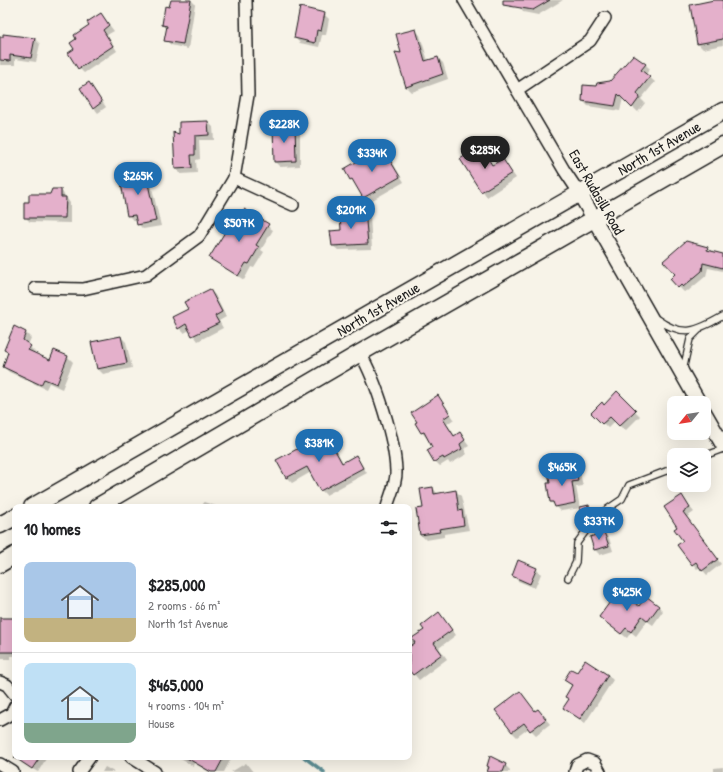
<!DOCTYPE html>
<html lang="en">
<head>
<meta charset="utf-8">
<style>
  body { margin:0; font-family:"Patrick Hand",sans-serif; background:#f6f6f6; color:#202124; height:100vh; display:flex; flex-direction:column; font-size:15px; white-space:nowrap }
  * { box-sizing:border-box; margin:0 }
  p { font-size:13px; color:#757577 }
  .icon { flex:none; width:22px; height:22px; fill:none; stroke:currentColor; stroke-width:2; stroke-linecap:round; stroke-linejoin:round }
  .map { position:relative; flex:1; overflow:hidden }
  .side { position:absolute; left:12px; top:504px; width:400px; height:256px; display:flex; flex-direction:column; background:#fff; border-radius:8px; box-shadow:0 4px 16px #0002 }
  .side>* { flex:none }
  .needle { width:26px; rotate:240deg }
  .buttons { position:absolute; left:667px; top:396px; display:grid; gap:8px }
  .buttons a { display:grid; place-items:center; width:44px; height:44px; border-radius:8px; background:#fff; box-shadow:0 4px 16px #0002; font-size:20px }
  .price { position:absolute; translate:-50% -34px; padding:0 9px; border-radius:14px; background:#1f6fb2; color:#fff; font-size:13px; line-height:26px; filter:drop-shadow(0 1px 2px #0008) }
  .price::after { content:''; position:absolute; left:50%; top:24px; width:12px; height:9px; margin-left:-6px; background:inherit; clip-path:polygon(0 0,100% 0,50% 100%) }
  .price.on { background:#222; color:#fff }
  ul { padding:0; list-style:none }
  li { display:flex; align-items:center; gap:12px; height:100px; padding:0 12px }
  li+li { border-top:1px solid #e0e0e0 }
  li span { display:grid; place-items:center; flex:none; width:112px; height:80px; border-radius:8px; color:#555 }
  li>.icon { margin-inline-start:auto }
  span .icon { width:48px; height:48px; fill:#fffc; stroke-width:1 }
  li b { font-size:17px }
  h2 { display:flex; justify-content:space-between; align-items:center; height:48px; padding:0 12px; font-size:17px }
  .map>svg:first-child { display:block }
  .shadow { fill:#0003 }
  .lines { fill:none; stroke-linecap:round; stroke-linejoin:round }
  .stream { stroke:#5e8f95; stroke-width:3.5 }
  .building { fill:#e4b0cb; stroke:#1c1c1c }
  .service-casing { stroke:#1c1c1c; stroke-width:8 }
  .minor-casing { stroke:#1c1c1c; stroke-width:14 }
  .tertiary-casing { stroke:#1c1c1c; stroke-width:17 }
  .secondary-casing { stroke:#1c1c1c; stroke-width:19 }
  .service { stroke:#f7f3e8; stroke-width:5.5 }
  .minor { stroke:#f7f3e8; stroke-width:11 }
  .tertiary { stroke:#f7f3e8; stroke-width:14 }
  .secondary { stroke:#f7f3e8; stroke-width:16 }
  .labels { text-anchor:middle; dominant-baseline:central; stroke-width:4; stroke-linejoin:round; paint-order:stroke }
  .street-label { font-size:15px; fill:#1c1c1c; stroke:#f7f3e8 }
</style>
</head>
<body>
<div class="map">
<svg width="723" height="772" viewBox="0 0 723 772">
  <rect width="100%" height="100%" fill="#f7f3e8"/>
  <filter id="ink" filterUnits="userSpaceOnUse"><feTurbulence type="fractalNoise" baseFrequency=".025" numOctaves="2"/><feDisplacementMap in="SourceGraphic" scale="8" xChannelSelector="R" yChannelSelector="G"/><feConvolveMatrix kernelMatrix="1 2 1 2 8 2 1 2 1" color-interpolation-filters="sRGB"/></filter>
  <g filter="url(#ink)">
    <!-- shadow -->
    <g class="shadow">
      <polygon points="172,0 191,0 195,4 188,49 171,45 166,40 167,29 163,25"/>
      <polygon points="514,0 563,0 538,15 523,12"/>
      <polygon points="720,0 723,0 723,45 703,49 698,44"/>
      <polygon points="101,14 114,31 107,35 117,51 84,73 79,68 75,49 78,39"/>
      <polygon points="324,14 329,19 326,35 322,35 319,47 300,43 295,38"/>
      <polygon points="415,30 420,35 428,61 438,58 443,63 448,79 412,92 407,87 403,54"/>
      <polygon points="4,35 35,39 40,44 36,62 15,59 15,65 0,65 0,38 4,39"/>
      <polygon points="645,64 650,69 646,74 655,82 641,99 645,103 638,112 623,98 620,111 588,106 583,101 597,87"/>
      <polygon points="89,83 106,107 98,113 94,108"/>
      <polygon points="208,122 213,127 214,140 199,140 200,159 196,160 197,173 181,174 176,169 180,135"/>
      <polygon points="294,127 300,132 300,166 280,167 275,162"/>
      <polygon points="382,148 387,153 404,182 369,202 351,179"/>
      <polygon points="483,151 493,166 503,160 516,178 487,197 461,159 470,153 474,157"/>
      <polygon points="143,166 148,171 161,226 143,229 138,224 137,220 133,220 128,215 128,182"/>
      <polygon points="61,190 70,203 70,223 30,222 25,217 30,203"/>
      <polygon points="244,210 273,230 261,250 264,252 254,268 251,267 244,280 210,258"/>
      <polygon points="365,211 370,216 372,249 338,250 332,245 350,216"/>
      <polygon points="707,248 712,252 723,255 723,271 708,268 706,276 688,291 687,290 684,292 679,287 676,274"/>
      <polygon points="210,290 215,295 226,317 219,321 223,328 198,341 190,330 184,333 179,328 189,309"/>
      <polygon points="14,327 26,333 31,338 28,345 35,352 34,354 50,361 54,351 68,357 73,362 62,389 49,383 46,389 9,372 4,367 9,354 5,350"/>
      <polygon points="121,337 126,342 132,368 103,374 98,369 92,343"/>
      <polygon points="617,393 640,416 625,431 615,421 608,428 593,413 604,406"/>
      <polygon points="438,396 454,419 447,424 455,436 460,434 469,446 464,449 467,454 450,464 448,461 440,466 435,461 433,447 422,432"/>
      <polygon points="326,435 331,440 343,463 356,456 367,473 326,495 321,490 311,472 292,483 287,478 277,460"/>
      <polygon points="575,468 580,473 583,486 576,487 580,508 589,506 593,516 584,518 581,508 561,511 551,502 552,485"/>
      <polygon points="433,488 438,494 456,491 461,496 469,530 444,534 444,537 426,540 421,535 424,509"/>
      <polygon points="681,497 694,512 687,517 721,564 707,575 700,567 697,569 693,564 678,527"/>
      <polygon points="204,502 219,507 202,507"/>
      <polygon points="604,533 609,538 613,551 600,555 595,550 591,537"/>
      <polygon points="536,569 541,574 535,588 518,581 513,576"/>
      <polygon points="658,606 663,611 653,625 647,621 636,636 631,632 627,638 600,617 639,607"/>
      <polygon points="439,614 456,635 439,648 447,659 419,680 409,668 409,642 425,630"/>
      <polygon points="0,619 15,619 15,656 10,656 10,659 0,659"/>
      <polygon points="577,674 608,675 613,680 585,723 564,708 569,699 573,687 565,680"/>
      <polygon points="538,710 550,724 536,735 529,728 517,737 512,732"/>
      <polygon points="17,757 47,757 38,772 22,763"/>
      <polygon points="177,757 232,757 224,772 209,772 194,763 193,766"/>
      <polygon points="490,758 505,765 510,770 510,772 486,772"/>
      <polygon points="246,763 253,772 231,772"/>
      <polygon points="105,767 114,772 102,772"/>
      <polygon points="723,767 723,772 714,772 714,768"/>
    </g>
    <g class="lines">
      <!-- stream -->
      <polyline class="stream" points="304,757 324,772"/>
    </g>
    <!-- building -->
    <g class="building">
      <polygon points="171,0 191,0 183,44 164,41 167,26 162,25 165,6 169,7"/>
      <polygon points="503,0 550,0 533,10 503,5"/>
      <polygon points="714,0 723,0 723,39 697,44 690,5"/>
      <polygon points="300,7 325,13 321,31 317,30 315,43 294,38"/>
      <polygon points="101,13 109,25 103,30 113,46 78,69 68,53 74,49 70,43 76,39 74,35 89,25 87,22"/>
      <polygon points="416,29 425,61 438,57 443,74 406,87 395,52 401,53 396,34"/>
      <polygon points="3,34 35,38 31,58 10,55 10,61 0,60 0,37 3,37"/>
      <polygon points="633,55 646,64 641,70 650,77 637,93 640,97 632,108 618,94 615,106 582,101 583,85 596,86 597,83 610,81"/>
      <polygon points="89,82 102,102 93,109 80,88"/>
      <polygon points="208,121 209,135 195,136 195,155 191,155 192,168 175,169 173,132 179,134 179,122"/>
      <polygon points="273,126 295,126 296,161 274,162"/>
      <polygon points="382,147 400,177 363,198 352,179 350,180 344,169"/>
      <polygon points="483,150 492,165 503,159 512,173 481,192 460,159 471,152 473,156"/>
      <polygon points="144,165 156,221 137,225 135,215 127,216 121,183 127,181 126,169"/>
      <polygon points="52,189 61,189 61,197 66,197 65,218 24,218 24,202 29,202 29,194 50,194"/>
      <polygon points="244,209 269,224 256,245 259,247 249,264 246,263 238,276 209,258 233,219 237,221"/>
      <polygon points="349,210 365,210 368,244 332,246 330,231 341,230 340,215 349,215"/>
      <polygon points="686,241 708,247 707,250 723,254 723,268 703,263 702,271 683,287 681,285 678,288 670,279 675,274 663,261"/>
      <polygon points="210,289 222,312 215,316 219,323 192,336 186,324 178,329 172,317 188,309 184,302"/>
      <polygon points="14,326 26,332 23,340 31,346 28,350 50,360 54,350 68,356 57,384 44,379 41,385 3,367 8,352 4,350"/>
      <polygon points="121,336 127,363 97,369 91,342"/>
      <polygon points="617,391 636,410 619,426 610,417 602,424 591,413 602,402 604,405"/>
      <polygon points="438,395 450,414 443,419 454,436 460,432 465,440 460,444 462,449 444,459 443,457 434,462 427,450 432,447 424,432 421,433 415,423 417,422 411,413"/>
      <polygon points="326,434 342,463 356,455 363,468 320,491 307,467 286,478 276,460"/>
      <polygon points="576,467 578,481 572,482 575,503 555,507 553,502 550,502 547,483 550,483 548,472"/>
      <polygon points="433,487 434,494 456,490 459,511 462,510 464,525 439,529 440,532 420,535 416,509 423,508 420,489"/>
      <polygon points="682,495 690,508 683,512 718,559 702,571 696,562 692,565 677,545 683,541 674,529 677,527 664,507"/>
      <polygon points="589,505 591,514 581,516 580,507"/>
      <polygon points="604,532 609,546 594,550 590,537"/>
      <polygon points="518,560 537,568 530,584 512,576"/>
      <polygon points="618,591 639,606 646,596 659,606 648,621 642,616 631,632 626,628 621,634 599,617"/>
      <polygon points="439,612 452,630 434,643 442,654 413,675 409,670 409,647 415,643 412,638 424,630 421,626"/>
      <rect x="0" y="618" width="15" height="34"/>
      <polygon points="585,660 608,675 580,719 563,708 569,699 565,697 572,685 564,680 571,669 577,672"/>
      <polygon points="520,691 535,711 538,709 546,719 530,731 524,723 512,732 495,710"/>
      <polygon points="490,756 506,764 503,772 487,772 489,767 487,766"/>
      <polygon points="14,757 40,757 32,769"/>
      <polygon points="185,757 224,757 216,772 211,772"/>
    </g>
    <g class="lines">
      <defs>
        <g id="service">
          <path d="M657 319C683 338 697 331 723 316"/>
          <polyline points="685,371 684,366 690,339 699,330"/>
          <polyline points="704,456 723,449"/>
          <polyline points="568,578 576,562 577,543 597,516 622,499 629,485 674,468"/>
        </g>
        <g id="minor">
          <polyline points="464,0 564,170 580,194"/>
          <polyline points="517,90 590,41 605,18"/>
          <polyline points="234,178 293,205"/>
          <polyline points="35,288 83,289 146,275 199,236 234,178 248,95 246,0"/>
          <path d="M360 353C376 380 395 439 396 471 397 482 390 496 387 507"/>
          <polyline points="0,682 7,685 15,695"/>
          <polyline points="0,720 11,714 15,706"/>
          <polyline points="131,757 155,772"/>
          <polyline points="0,764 13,772"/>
          <polyline points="79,772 90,757"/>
          <polyline points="575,772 577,765 587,760 595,763 600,772"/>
        </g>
        <g id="tertiary">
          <polyline points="580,194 699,403"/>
          <polyline points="704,412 723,445"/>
        </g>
        <g id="secondary">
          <polyline points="32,507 723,111"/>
          <polyline points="97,507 360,353 723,145"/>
          <polyline points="0,525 15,517"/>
          <polyline points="0,564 15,555"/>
        </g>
      </defs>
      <!-- service casing -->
      <use href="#service" class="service-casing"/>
      <!-- minor casing -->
      <use href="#minor" class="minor-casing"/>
      <!-- tertiary casing -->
      <use href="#tertiary" class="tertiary-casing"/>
      <!-- secondary casing -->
      <use href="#secondary" class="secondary-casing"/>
      <!-- service -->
      <use href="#service" class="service"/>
      <!-- minor -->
      <use href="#minor" class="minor"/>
      <!-- tertiary -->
      <use href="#tertiary" class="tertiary"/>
      <!-- secondary -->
      <use href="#secondary" class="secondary"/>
    </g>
  </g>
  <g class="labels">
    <!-- street labels -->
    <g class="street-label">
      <text transform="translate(659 148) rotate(-30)">North 1st Avenue</text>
      <text transform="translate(597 192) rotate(60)">East Rudasill Road</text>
      <text transform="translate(378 309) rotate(-30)">North 1st Avenue</text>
    </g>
  </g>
</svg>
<div class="buttons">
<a><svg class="needle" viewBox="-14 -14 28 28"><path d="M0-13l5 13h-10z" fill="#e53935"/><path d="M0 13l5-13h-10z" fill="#757577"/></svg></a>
<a><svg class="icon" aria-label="layers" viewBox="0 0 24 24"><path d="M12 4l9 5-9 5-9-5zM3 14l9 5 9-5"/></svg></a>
</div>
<b class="price" style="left:284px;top:144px">$228K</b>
<b class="price on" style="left:485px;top:170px">$285K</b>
<b class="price" style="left:372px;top:173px">$334K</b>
<b class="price" style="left:138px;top:196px">$265K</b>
<b class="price" style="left:351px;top:230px">$201K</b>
<b class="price" style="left:239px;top:243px">$507K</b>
<b class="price" style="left:319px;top:463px">$381K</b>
<b class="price" style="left:562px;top:487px">$465K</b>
<b class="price" style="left:599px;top:541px">$337K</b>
<b class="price" style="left:627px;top:612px">$425K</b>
<section class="side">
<h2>10 homes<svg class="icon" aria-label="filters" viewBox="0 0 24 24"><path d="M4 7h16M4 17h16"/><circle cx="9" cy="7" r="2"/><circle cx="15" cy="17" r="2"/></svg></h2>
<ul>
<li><span style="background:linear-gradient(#a9c7e8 70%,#c2b280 0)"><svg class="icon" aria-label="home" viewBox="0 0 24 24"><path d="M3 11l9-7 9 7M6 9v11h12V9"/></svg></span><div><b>$285,000</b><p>2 rooms · 66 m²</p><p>North 1st Avenue</p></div></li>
<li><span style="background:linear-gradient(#bfe0f5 75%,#7fa58c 0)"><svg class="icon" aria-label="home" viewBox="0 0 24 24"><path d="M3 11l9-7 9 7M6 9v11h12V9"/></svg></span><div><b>$465,000</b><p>4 rooms · 104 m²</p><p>House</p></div></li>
</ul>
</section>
</div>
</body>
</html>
